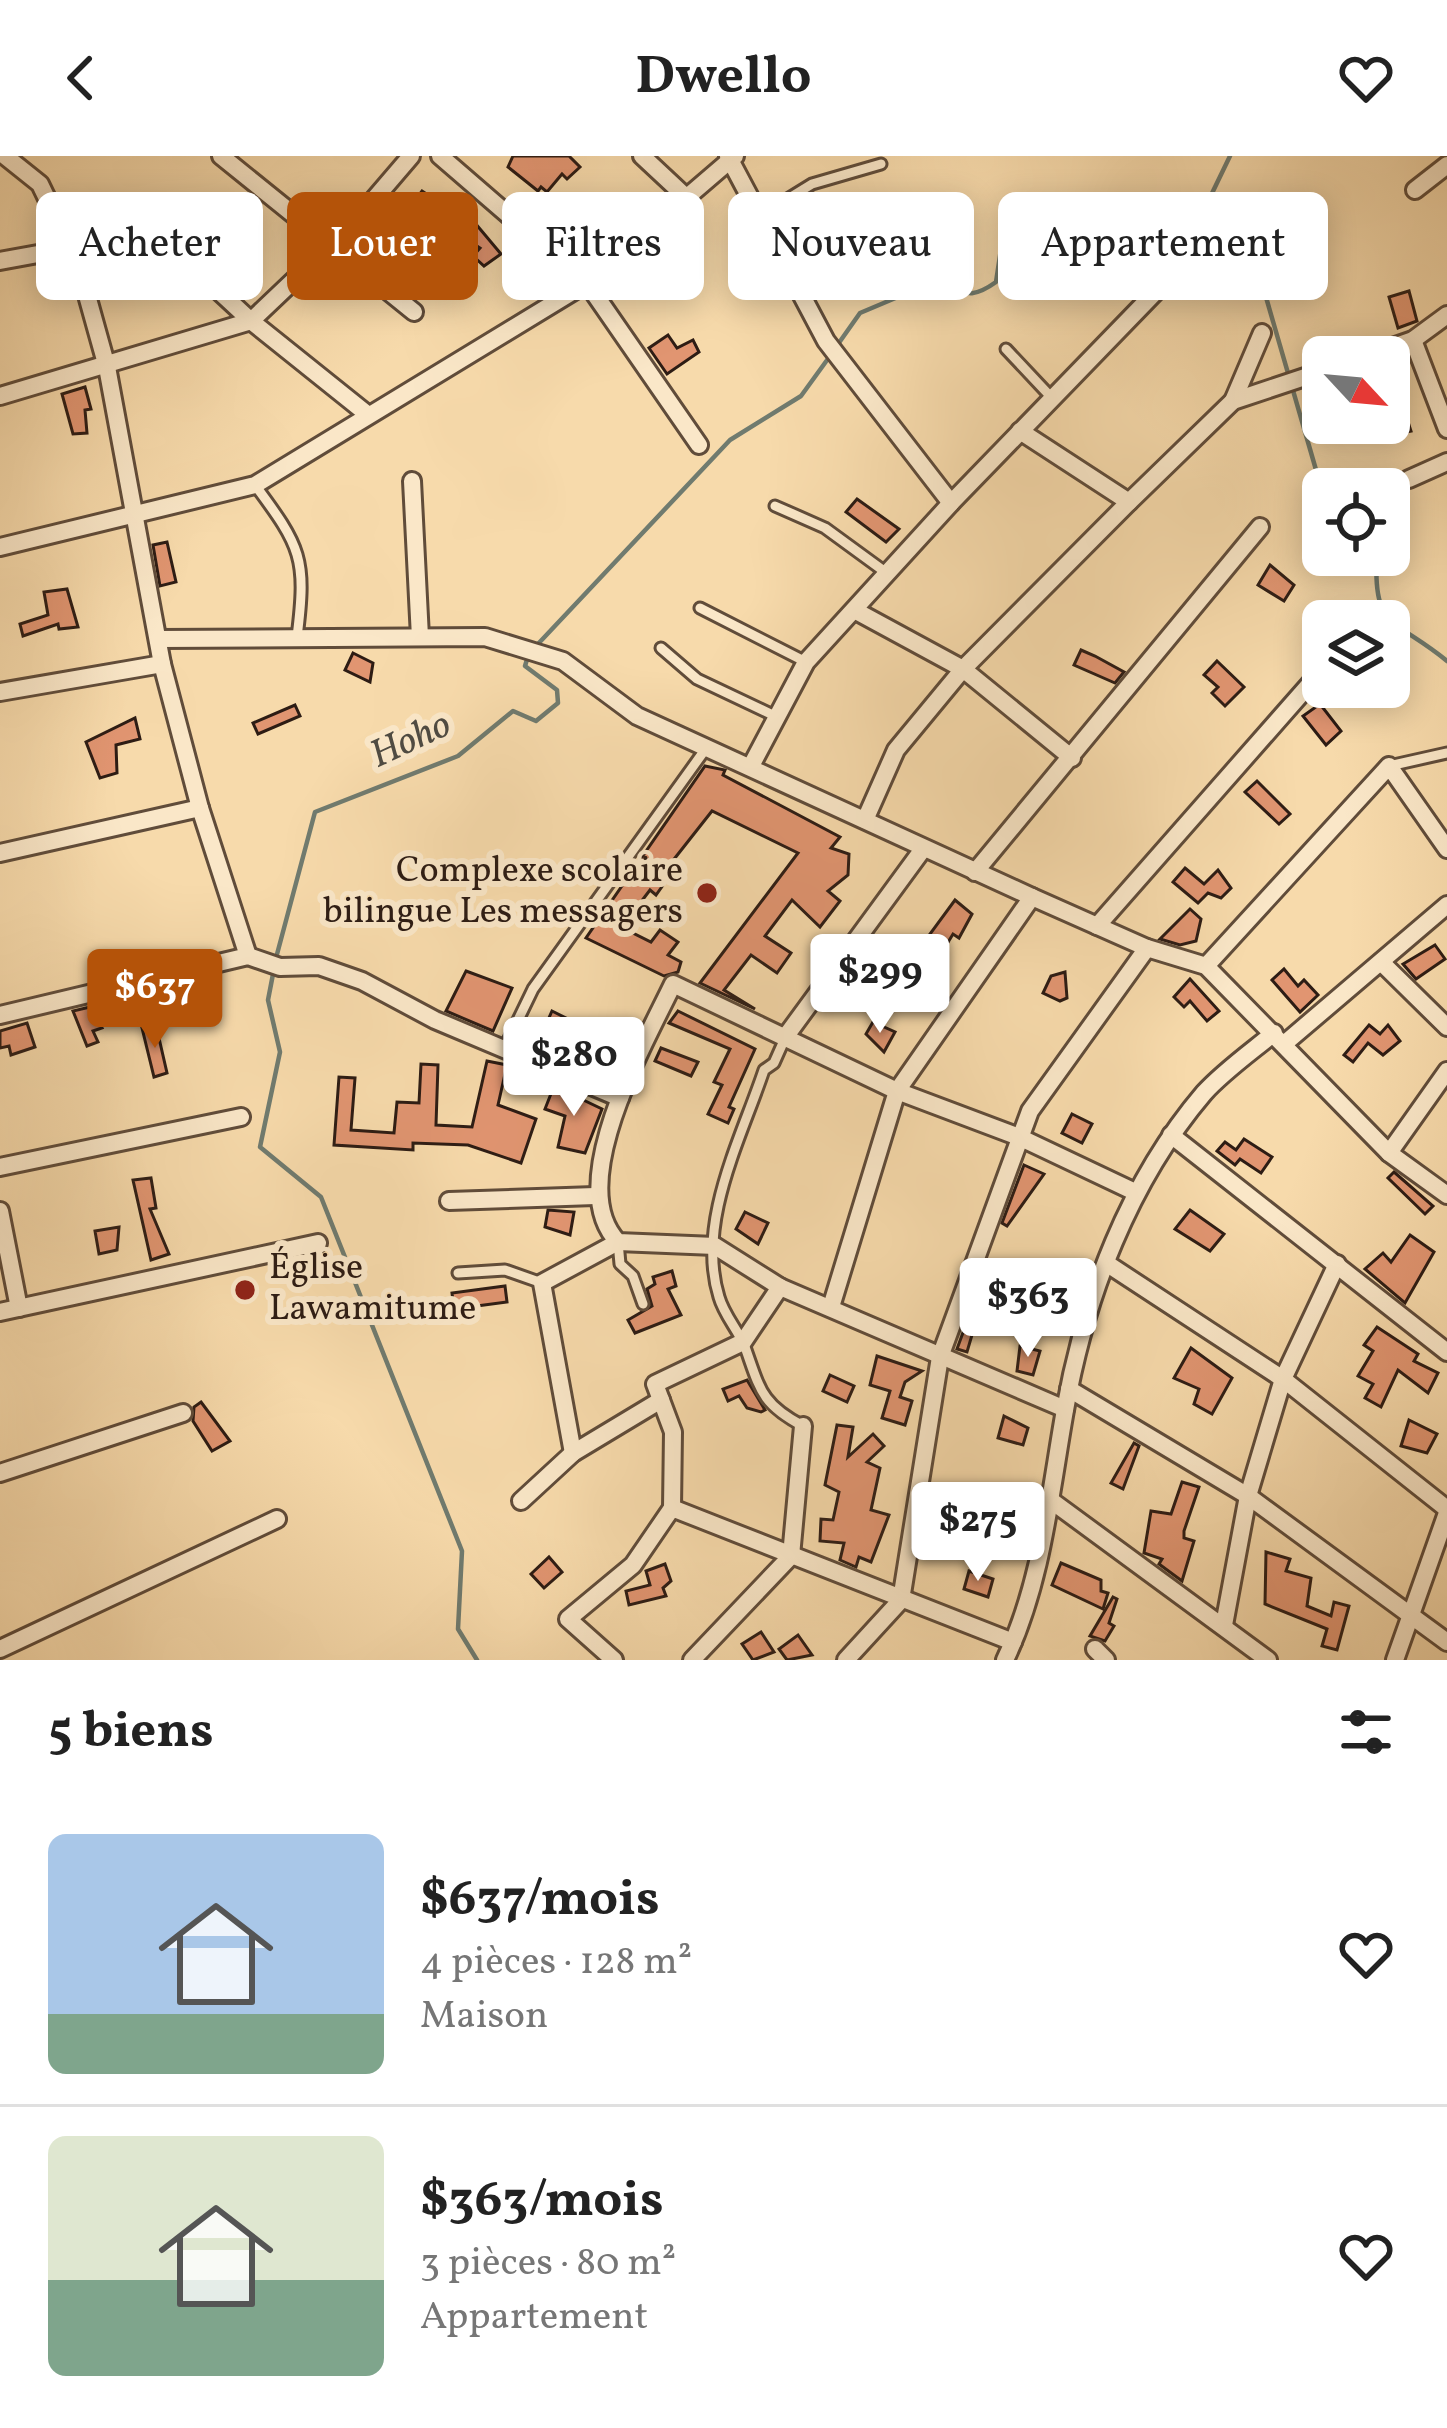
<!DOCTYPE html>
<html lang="fr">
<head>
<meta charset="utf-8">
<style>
  body { margin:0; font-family:Vollkorn,serif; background:#f6f6f6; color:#222; height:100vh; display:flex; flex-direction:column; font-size:45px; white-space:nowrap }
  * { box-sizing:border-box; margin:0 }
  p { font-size:39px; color:#767676 }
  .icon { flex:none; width:66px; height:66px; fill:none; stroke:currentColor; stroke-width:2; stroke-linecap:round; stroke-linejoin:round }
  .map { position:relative; height:1504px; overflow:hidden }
  .drawer { display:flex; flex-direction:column; background:#fff; flex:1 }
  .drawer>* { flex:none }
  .guide { position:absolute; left:36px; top:36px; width:1377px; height:108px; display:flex; gap:24px }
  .needle { width:78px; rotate:116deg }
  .buttons { position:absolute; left:1302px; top:180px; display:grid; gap:24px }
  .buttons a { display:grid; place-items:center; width:108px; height:108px; border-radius:18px; background:#fff; box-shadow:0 6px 30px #0003; font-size:60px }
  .price { position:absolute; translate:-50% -102px; padding:0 27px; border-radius:12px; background:#fff; color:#222; font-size:39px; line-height:78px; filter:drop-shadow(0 3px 6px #0008) }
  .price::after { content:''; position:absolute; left:50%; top:72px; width:36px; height:27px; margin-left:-18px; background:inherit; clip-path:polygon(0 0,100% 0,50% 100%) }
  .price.selected { background:#b45309; color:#fff }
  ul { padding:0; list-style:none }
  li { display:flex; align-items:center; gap:36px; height:300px; padding:0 48px }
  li+li { border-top:3px solid #e0e0e0 }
  li span { display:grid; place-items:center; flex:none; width:336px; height:240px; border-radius:18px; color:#555 }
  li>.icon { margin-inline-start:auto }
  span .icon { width:144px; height:144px; fill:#fffc; stroke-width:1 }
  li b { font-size:51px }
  h2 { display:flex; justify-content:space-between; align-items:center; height:144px; padding:0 48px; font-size:51px }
  .pill { padding:0 42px; border-radius:18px; background:#fff; box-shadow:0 6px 30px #0003; font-size:42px; line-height:108px }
  .pill.selected { background:#b45309; color:#fff }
  header { display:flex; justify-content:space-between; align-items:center; height:156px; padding:0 48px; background:#fff; font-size:54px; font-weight:700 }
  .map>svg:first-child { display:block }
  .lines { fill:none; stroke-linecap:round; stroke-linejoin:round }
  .stream { stroke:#707b6f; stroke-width:4.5 }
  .building { fill:#e19571; stroke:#2d1c14; stroke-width:3 }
  .lane-casing { stroke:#604c3a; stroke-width:15 }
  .street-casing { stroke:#604c3a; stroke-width:22 }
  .lane { stroke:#fae7c8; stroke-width:9 }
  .street { stroke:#fae7c8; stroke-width:16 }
  .poi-dot { fill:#8f2418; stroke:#fae7c8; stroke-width:4.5 }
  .labels { text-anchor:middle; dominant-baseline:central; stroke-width:12; stroke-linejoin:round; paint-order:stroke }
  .poi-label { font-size:36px; fill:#2d1c14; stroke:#fae7c8; text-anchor:end }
  .water-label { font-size:39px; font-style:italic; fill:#4f4b42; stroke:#fae7c8 }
</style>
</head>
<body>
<header><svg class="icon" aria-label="back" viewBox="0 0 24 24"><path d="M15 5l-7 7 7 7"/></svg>Dwello<svg class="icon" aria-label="heart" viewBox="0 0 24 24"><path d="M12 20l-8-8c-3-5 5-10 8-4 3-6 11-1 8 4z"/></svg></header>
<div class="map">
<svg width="1447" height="1504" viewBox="0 0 1447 1504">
  <rect width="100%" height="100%" fill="#f7daab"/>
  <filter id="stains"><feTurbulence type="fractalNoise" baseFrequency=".00167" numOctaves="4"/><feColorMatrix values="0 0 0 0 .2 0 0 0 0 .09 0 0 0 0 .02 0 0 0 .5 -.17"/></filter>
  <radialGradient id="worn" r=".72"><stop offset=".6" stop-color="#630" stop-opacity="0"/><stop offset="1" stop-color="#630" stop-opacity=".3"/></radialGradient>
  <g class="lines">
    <!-- stream -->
    <g class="stream">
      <polyline points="1202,58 1259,117 1323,338"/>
      <path d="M836 191 860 157 931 127C962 130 964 149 996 126L1001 93 1035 54C1061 77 1115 97 1151 82 1169 74 1181 64 1202 58L1230 0"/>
      <path d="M1377 399C1372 474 1395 462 1447 505"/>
      <polyline points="537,489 730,284 801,240 830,200"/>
      <polyline points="276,802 315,656 458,600 513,555 536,565 558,547 557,534 525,510 529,497"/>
      <polyline points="274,813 268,844 280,896 260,991 321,1041 462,1395 458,1473 477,1504"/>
    </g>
  </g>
  <!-- building -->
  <g class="building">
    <polygon points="513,0 569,0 580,11 567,23 562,18 547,36 541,31 538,35 508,11"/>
    <polygon points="422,35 437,45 423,66 407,55"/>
    <polygon points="475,67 501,98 484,110 473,100 480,92 465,82"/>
    <polygon points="336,111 350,125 331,142 318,128"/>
    <polygon points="1409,135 1417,165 1398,172 1389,141"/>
    <polygon points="668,179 677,192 693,184 699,196 667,218 649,192"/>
    <polygon points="1393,219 1411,275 1392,279 1389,220"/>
    <polygon points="85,231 91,253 85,254 87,277 73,278 62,238"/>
    <polygon points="857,343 899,373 886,386 846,356"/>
    <polygon points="167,386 176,426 160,430 153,389"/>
    <polygon points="1270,409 1294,429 1284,445 1258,429"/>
    <polygon points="67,433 78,471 59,473 58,468 23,480 20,468 48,459 44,436"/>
    <polygon points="1081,494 1095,500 1124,516 1115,527 1074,509"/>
    <polygon points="353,497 373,507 370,526 345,514"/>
    <polygon points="1217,505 1244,531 1225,550 1212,537 1218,531 1204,519"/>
    <polygon points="1320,548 1341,575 1326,589 1303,560"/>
    <polygon points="295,549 300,560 258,578 253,567"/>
    <polygon points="135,562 140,583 116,589 117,617 100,622 86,586"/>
    <polygon points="705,610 725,614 723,619 840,681 831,692 849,698 848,719 828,735 840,745 820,771 792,744 765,780 791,797 777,817 751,799 724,834 755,853 700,827 798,697 712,655 660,721 666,725 656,739 650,734 631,759 640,763 633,777 651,786 660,774 678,786 668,799 681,806 678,816 664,820 586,782"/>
    <polygon points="1257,625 1290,658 1279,668 1245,636"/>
    <polygon points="1185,712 1204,728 1218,714 1231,732 1221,742 1208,737 1198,747 1173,726"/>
    <polygon points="955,744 972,758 959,782 953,778 944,793 927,782"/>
    <polygon points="1190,753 1201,763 1196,785 1180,789 1160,783"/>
    <polygon points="1435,789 1445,803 1416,823 1403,808"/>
    <polygon points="919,791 929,797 907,832 912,837 897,851 883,837"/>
    <polygon points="1284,813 1298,830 1304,824 1318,839 1300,856 1272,824"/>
    <polygon points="466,815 512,832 493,875 446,855"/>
    <polygon points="1065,816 1067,842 1060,845 1043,837 1051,820"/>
    <polygon points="1190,823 1219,855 1207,865 1190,845 1184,851 1174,841"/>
    <polygon points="90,851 102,872 93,875 98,886 87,890 73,855"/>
    <polygon points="552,855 578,868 567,890 544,873"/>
    <polygon points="678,855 755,893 729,951 734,953 728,967 708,958 722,929 714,926 730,893 669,867"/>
    <polygon points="873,866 895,876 884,896 866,878"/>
    <polygon points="27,867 35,891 11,899 9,890 0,892 0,875"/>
    <polygon points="156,869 167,917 154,921 142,872"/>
    <polygon points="1369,869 1380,878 1388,869 1400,885 1383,899 1368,887 1353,906 1344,899"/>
    <polygon points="661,892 698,906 691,920 655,905"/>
    <polygon points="487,905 507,909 498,949 536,963 521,1007 468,989 413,987 413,994 334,989 339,921 355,922 351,974 394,977 397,946 419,947 421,908 438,909 436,969 472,971"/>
    <polygon points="554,930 602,953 585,997 558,991 565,960 545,953"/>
    <polygon points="1072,958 1092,968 1082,987 1062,977"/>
    <polygon points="1244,983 1272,1001 1261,1017 1240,1003 1235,1009 1217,995 1225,986 1236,994"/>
    <polygon points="1024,1009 1044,1018 1007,1070 1002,1067"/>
    <polygon points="1394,1016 1433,1050 1425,1058 1388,1022"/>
    <polygon points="151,1022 156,1052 150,1053 169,1098 151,1104 133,1024"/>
    <polygon points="548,1054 574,1056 570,1079 545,1071"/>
    <polygon points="1190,1054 1224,1078 1210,1095 1175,1073"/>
    <polygon points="745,1056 768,1067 758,1088 736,1073"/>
    <polygon points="119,1071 117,1094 99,1098 95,1075"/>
    <polygon points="1410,1079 1434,1096 1405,1147 1365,1113 1383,1097 1391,1106"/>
    <polygon points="672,1115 676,1130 668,1133 681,1159 635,1177 628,1164 652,1150 647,1133 655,1128 653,1121"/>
    <polygon points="505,1130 507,1146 454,1153 452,1137"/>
    <polygon points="980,1130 1002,1139 990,1168 977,1162 967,1196 957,1193"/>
    <polygon points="1377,1171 1418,1198 1414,1205 1438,1217 1428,1237 1398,1214 1381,1251 1365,1242 1373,1228 1358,1220 1373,1195 1364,1189"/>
    <polygon points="1020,1190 1040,1195 1033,1219 1017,1215"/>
    <polygon points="1191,1192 1232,1222 1212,1258 1194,1248 1199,1233 1174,1222"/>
    <polygon points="877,1200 922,1215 905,1226 900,1241 912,1245 905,1269 882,1262 890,1235 870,1229"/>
    <polygon points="830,1219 854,1230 847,1246 823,1235"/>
    <polygon points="747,1224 765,1254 761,1256 747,1252 739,1240 728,1245 723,1233"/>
    <polygon points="201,1246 230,1285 212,1295 193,1265 194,1251"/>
    <polygon points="1004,1260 1028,1272 1023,1289 998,1282"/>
    <polygon points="1409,1264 1437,1278 1427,1297 1401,1290"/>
    <polygon points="837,1269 853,1271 848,1301 873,1278 884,1290 867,1306 880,1312 871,1354 889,1359 871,1406 859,1401 856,1411 840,1404 844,1387 820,1385 821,1363 833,1364 839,1336 825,1329"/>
    <polygon points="1134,1287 1139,1290 1123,1333 1111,1327"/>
    <polygon points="1182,1326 1199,1331 1184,1375 1184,1382 1194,1385 1182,1425 1159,1408 1162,1403 1144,1397 1151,1355 1171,1358"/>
    <polygon points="1266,1396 1290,1403 1286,1415 1311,1422 1307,1450 1331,1460 1334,1446 1349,1450 1337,1494 1322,1490 1327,1473 1265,1448"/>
    <polygon points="549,1401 562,1416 544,1432 531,1418"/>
    <polygon points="1061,1407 1101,1424 1101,1435 1108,1437 1103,1453 1052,1429"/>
    <polygon points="665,1408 671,1425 663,1432 666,1440 629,1449 626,1435 650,1429 646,1415"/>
    <polygon points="969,1415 993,1423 988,1441 964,1433"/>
    <polygon points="1113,1441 1117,1443 1109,1467 1114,1470 1105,1485 1090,1480"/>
    <polygon points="761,1476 774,1496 753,1504 742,1488"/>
    <polygon points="798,1479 812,1499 787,1504 779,1493"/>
  </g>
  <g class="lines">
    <defs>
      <g id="lane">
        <polyline points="760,60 812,28 881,8"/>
        <polyline points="1006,193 1052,242"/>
        <path d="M255 329C301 391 307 402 297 481"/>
        <polyline points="775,350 825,372 888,418"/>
        <polyline points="700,452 806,506"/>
        <polyline points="661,492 697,523 775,560"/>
        <polyline points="1389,610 1447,597"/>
        <path d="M786 880 774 907 764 914C741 983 696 1067 719 1141 724 1159 738 1174 745 1191 760 1233 761 1248 803 1270"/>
        <polyline points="504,893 533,833 707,591"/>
        <polyline points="618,1086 620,1108 633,1120 643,1148"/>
        <polyline points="458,1117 505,1114 542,1127"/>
      </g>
      <g id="street">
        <polyline points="5,0 40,28 78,107 107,211 162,508 200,652 248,800"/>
        <polyline points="221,0 414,156"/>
        <polyline points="440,0 587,127 699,289"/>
        <polyline points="642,0 687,42"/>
        <polyline points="728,0 826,185 951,347"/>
        <polyline points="1415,34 1447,9"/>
        <polyline points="0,105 71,92"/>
        <polyline points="78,107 167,87 251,165 367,258"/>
        <polyline points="1413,184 1447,273"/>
        <polyline points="1364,201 1413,184 1447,159"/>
        <polyline points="0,240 251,165 352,69 411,0"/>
        <polyline points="1233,245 1262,177"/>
        <polyline points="1020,275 1129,346"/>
        <polyline points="1409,323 1447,306"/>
        <polyline points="412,325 420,481"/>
        <polyline points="0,391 255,329 587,127 735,0"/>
        <polyline points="856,455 963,513 1072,602"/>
        <polyline points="159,483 485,481 563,505 637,560 1032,741 1147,792 1206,810 1389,997 1447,1039"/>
        <polyline points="0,536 162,508"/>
        <polyline points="751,610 806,506 951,347 1167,124"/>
        <polyline points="865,664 896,594 963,513 1129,346 1233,245 1323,215"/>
        <polyline points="0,697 200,652"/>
        <polyline points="975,716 1260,371"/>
        <polyline points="1097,770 1323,513"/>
        <polyline points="1381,806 1447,871"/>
        <polyline points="1206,810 1389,610 1447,693"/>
        <polyline points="0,859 248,800 280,811 319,810 362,825 435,864 620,942"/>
        <polyline points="786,880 923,693"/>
        <polyline points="1284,888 1447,749"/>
        <polyline points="1171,979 1447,1196"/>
        <polyline points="1389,997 1447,915"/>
        <polyline points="0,1011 241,961"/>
        <polyline points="449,1045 595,1040"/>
        <polyline points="0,1055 19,1152"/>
        <polyline points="1106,1107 1283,1223 1447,1353"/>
        <polyline points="831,1151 897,935 1032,741"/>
        <polyline points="0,1156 318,1087"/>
        <polyline points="1069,1233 1248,1340 1447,1486"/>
        <path d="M1065 1253 780 1131 715 1090 618 1086C563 1029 644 889 673 828L897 935 1019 981 1135 1036"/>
        <polyline points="573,1297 542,1127 618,1086"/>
        <polyline points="0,1317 183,1257"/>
        <polyline points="1049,1343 1268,1504"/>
        <polyline points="521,1345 573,1297 661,1244"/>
        <polyline points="672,1352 673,1276 655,1228 743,1186 780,1131"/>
        <polyline points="1224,1469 1248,1340 1283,1223 1337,1108"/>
        <polyline points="0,1493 277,1363"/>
        <polyline points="1095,1493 1106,1504"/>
        <polyline points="614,1504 568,1463 633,1409 672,1352 1013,1486"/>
        <polyline points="692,1504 791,1400 803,1270"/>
        <polyline points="846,1504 901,1444 940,1201 1030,955 1147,792"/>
        <path d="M1005 1504C1042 1427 1050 1338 1065 1254 1085 1141 1129 1025 1204 937 1224 915 1251 896 1274 877"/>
        <polyline points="1395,1504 1447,1357"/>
      </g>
    </defs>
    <!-- lane casing -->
    <use href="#lane" class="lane-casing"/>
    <!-- street casing -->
    <use href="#street" class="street-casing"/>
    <!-- lane -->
    <use href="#lane" class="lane"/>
    <!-- street -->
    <use href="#street" class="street"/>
  </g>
  <!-- markers -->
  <g class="poi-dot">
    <circle cx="707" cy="737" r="12"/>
    <circle cx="245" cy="1134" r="12"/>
  </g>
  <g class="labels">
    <!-- poi labels -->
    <g class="poi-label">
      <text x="683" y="716">Complexe scolaire<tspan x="683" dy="41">bilingue Les messagers</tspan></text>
      <text x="269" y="1113" text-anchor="start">Église<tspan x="269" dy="41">Lawamitume</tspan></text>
    </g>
    <!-- water labels -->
    <g class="water-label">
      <text transform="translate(411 585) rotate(-25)">Hoho</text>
    </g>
  </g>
  <rect width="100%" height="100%" filter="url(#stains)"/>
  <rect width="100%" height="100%" fill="url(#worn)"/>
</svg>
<div class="buttons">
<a><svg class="needle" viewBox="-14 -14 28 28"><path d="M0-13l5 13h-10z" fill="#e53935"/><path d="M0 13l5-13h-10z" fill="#767676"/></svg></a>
<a><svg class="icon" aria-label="locate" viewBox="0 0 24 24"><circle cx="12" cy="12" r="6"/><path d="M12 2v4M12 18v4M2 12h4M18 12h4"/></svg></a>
<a><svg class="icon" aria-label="layers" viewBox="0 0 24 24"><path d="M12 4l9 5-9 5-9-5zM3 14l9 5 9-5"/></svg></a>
</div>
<b class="price" style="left:880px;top:880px">$299</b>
<b class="price selected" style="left:155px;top:895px">$637</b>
<b class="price" style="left:574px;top:963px">$280</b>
<b class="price" style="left:1028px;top:1204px">$363</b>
<b class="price" style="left:978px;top:1428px">$275</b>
<div class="guide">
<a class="pill">Acheter</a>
<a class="pill selected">Louer</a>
<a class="pill">Filtres</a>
<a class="pill">Nouveau</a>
<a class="pill">Appartement</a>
</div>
</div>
<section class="drawer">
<h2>5 biens<svg class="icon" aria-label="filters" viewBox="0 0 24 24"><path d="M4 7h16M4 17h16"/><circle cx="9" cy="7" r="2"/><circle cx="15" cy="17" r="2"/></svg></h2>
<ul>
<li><span style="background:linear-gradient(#a9c7e8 75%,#7fa58c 0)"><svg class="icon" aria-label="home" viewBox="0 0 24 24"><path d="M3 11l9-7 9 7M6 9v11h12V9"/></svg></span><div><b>$637/mois</b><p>4 pièces · 128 m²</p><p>Maison</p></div><svg class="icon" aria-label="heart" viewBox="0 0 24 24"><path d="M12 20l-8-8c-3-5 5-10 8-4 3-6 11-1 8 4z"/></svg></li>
<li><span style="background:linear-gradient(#dfe7d0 60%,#7fa58c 0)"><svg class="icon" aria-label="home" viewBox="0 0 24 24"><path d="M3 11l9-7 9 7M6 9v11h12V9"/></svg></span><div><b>$363/mois</b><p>3 pièces · 80 m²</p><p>Appartement</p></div><svg class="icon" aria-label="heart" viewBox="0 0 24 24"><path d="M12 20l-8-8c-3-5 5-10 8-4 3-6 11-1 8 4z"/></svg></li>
</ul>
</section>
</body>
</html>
